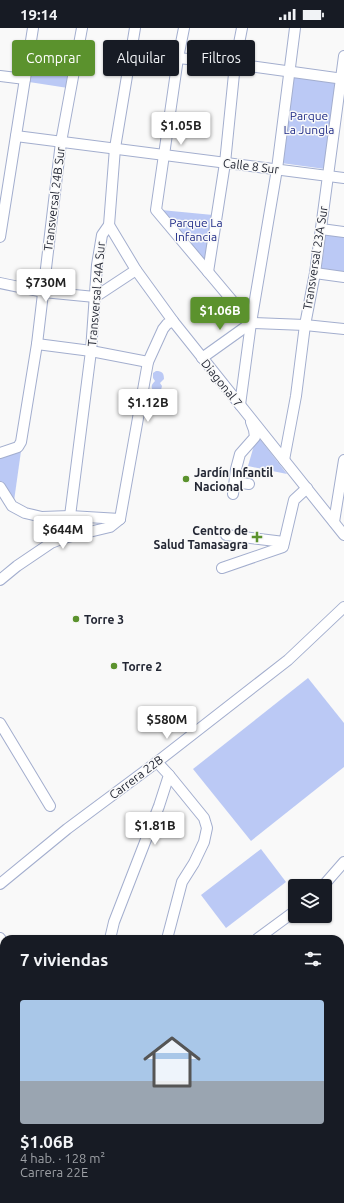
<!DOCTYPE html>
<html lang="es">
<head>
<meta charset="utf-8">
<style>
  body { margin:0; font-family:Ubuntu,sans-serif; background:#242831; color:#f1f3f6; height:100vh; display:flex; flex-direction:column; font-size:15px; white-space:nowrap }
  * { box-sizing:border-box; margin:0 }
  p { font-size:13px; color:#9ea1a6 }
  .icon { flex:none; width:22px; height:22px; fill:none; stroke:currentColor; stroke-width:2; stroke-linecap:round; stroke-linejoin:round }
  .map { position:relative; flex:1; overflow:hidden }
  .details { position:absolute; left:0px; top:907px; width:344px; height:268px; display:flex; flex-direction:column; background:#171b24; border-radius:12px 12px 0 0; box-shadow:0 1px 3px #0004 }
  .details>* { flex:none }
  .top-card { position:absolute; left:12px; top:12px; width:320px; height:36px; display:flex; gap:8px }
  .buttons { position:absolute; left:288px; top:851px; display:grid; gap:8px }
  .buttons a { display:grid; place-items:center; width:44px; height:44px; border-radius:4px; background:#171b24; box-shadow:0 1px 3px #0004; font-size:20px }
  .price { position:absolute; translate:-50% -34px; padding:0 9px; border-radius:4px; background:#fff; color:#222; font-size:13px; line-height:26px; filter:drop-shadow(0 1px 2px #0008) }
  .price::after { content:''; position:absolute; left:50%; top:24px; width:12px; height:9px; margin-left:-6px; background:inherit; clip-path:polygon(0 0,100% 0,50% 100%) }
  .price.active { background:#5b922d; color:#fff }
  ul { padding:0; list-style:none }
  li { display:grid; align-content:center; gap:8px; height:212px; padding:0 20px }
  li+li { border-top:1px solid #363941 }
  li span { display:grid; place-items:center; height:124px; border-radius:4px; color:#555 }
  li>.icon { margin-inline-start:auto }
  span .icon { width:72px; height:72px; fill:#fffc; stroke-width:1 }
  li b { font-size:17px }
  h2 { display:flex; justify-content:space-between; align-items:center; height:48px; padding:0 20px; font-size:17px }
  .chip { padding:0 14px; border-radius:4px; background:#171b24; box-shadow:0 1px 3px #0004; font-size:14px; line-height:36px }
  .chip.active { background:#5b922d; color:#fff }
  .status { display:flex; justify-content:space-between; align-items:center; height:28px; padding:0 20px; background:#171b24; direction:ltr }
  .status svg { height:11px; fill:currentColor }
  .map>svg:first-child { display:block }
  .green { fill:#bbc9f5 }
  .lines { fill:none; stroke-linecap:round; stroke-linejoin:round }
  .minor-casing { stroke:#a3aece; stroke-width:12 }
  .minor { stroke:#fff; stroke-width:10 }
  .poi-dot { fill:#5b922d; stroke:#f9f9f9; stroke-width:1.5 }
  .labels { text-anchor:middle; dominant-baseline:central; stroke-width:3; stroke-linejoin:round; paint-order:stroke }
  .park-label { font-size:12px; fill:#212d88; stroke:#f9f9f9 }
  .street-label { font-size:12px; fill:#232734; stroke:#f9f9f9 }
  .poi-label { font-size:12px; font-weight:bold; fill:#232734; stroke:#f9f9f9; text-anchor:start }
</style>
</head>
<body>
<div class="status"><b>19:14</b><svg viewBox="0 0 49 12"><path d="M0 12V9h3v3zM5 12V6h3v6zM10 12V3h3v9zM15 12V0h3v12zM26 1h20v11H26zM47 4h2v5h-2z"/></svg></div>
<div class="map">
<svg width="344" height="1175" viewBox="0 0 344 1175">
  <rect width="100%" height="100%" fill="#f9f9f9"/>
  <!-- green -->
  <g class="green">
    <polygon points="34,12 77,18 68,60 29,54"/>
    <polygon points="292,47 337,52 325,141 281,135"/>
    <polygon points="161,182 213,187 205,235"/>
    <polygon points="326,205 344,207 344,246 321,243"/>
    <path d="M156 343C162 343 164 345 164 351L160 355 162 358 161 362 159 364 153 363C151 359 151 357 155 353L153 350V345Z"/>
    <polygon points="257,407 287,446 248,438"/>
    <polygon points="0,420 21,423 14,473 0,453"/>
    <polygon points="308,650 344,695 344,739 251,813 193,741"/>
    <polygon points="261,821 286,854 226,900 201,867"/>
  </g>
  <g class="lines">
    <defs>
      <g id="minor">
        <polyline points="184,0 178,30 156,182 251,295"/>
        <polyline points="178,30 235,36 344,51"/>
        <polyline points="0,48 25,51"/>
        <polyline points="16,108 344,150"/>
        <polyline points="109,197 136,242 173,293 344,507"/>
        <polyline points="321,201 344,204"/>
        <polyline points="0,209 33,0"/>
        <polyline points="208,244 225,135 235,36 242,0"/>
        <polyline points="315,245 344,249"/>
        <polyline points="0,255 43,264 95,269"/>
        <polyline points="95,269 136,242"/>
        <polyline points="251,295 305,297 344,301"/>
        <polyline points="37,316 91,323 148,334"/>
        <polyline points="202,330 251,295"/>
        <polyline points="240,377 251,295 277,141 295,0"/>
        <polyline points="0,425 18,419 21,414 37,316 61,114 82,0"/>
        <polyline points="284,432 296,368 305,297 315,245 344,28"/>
        <polyline points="235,454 249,456"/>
        <polyline points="0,459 12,478 25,485 42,489 70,488 120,491"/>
        <polyline points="233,466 236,441 240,426 255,409 254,402 251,394"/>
        <polyline points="70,488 91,323 97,237 102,207 109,197 115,120 135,0"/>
        <polyline points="120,491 148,334 163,301 167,296 173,293"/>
        <polyline points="334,494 344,432"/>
        <polyline points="226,507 284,514"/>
        <polyline points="222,540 283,519 294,472 307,460"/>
        <polyline points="0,552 17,538 51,515 64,510 110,499 120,491"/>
        <polyline points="0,695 50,778"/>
        <polyline points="0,856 67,801 157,734 288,632 344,579"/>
        <polyline points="323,858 344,834"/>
        <polyline points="0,910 4,916"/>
        <polyline points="110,911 114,894 159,778 169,747 157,734"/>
        <polyline points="167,911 182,854 194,835 204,814 207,800 204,790 169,747"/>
        <polyline points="257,911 295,883"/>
        <polyline points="340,942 344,938"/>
        <polyline points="0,1095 4,1092"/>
      </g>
    </defs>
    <!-- minor casing -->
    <use href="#minor" class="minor-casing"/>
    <!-- minor -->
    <use href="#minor" class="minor"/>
  </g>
  <!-- markers -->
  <g class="poi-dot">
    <circle cx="186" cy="451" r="4"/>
    <path d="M255 503h4v4h4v4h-4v4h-4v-4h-4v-4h4z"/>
    <circle cx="76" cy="591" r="4"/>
    <circle cx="114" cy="638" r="4"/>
  </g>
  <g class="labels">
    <!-- park labels -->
    <g class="park-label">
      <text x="309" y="87">Parque<tspan x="309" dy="14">La Jungla</tspan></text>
      <text x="196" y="194">Parque La<tspan x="196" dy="14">Infancia</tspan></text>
    </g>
    <!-- street labels -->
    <g class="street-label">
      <text transform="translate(251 138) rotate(7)">Calle 8 Sur</text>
      <text transform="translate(54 171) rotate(-83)">Transversal 24B Sur</text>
      <text transform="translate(315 230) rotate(-81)">Transversal 23A Sur</text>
      <text transform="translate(96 266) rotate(-85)">Transversal 24A Sur</text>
      <text transform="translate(222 355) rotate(51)">Diagonal 7</text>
      <text transform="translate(136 749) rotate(-37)">Carrera 22B</text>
    </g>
    <!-- poi labels -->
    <g class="poi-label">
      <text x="194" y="444">Jardín Infantil<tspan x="194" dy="14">Nacional</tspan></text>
      <text x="248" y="502" text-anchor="end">Centro de<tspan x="248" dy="14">Salud Tamasagra</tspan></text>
      <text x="84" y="591">Torre 3</text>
      <text x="122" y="638">Torre 2</text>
    </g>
  </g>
</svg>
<div class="buttons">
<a><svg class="icon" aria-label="layers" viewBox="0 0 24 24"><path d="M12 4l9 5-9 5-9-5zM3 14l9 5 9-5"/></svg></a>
</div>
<b class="price" style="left:181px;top:118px">$1.05B</b>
<b class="price" style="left:46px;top:275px">$730M</b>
<b class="price active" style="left:220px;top:303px">$1.06B</b>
<b class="price" style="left:148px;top:395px">$1.12B</b>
<b class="price" style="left:63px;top:522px">$644M</b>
<b class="price" style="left:167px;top:712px">$580M</b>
<b class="price" style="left:155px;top:818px">$1.81B</b>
<div class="top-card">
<a class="chip active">Comprar</a>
<a class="chip">Alquilar</a>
<a class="chip">Filtros</a>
</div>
<section class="details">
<h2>7 viviendas<svg class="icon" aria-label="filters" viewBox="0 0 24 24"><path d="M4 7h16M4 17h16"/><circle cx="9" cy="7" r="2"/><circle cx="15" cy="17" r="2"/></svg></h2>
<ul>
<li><span style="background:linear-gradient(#a9c7e8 65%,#9aa5b1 0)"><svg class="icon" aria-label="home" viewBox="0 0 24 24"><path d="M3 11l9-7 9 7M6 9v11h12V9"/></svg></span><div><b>$1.06B</b><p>4 hab. · 128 m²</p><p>Carrera 22E</p></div></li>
</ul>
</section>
</div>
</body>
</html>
